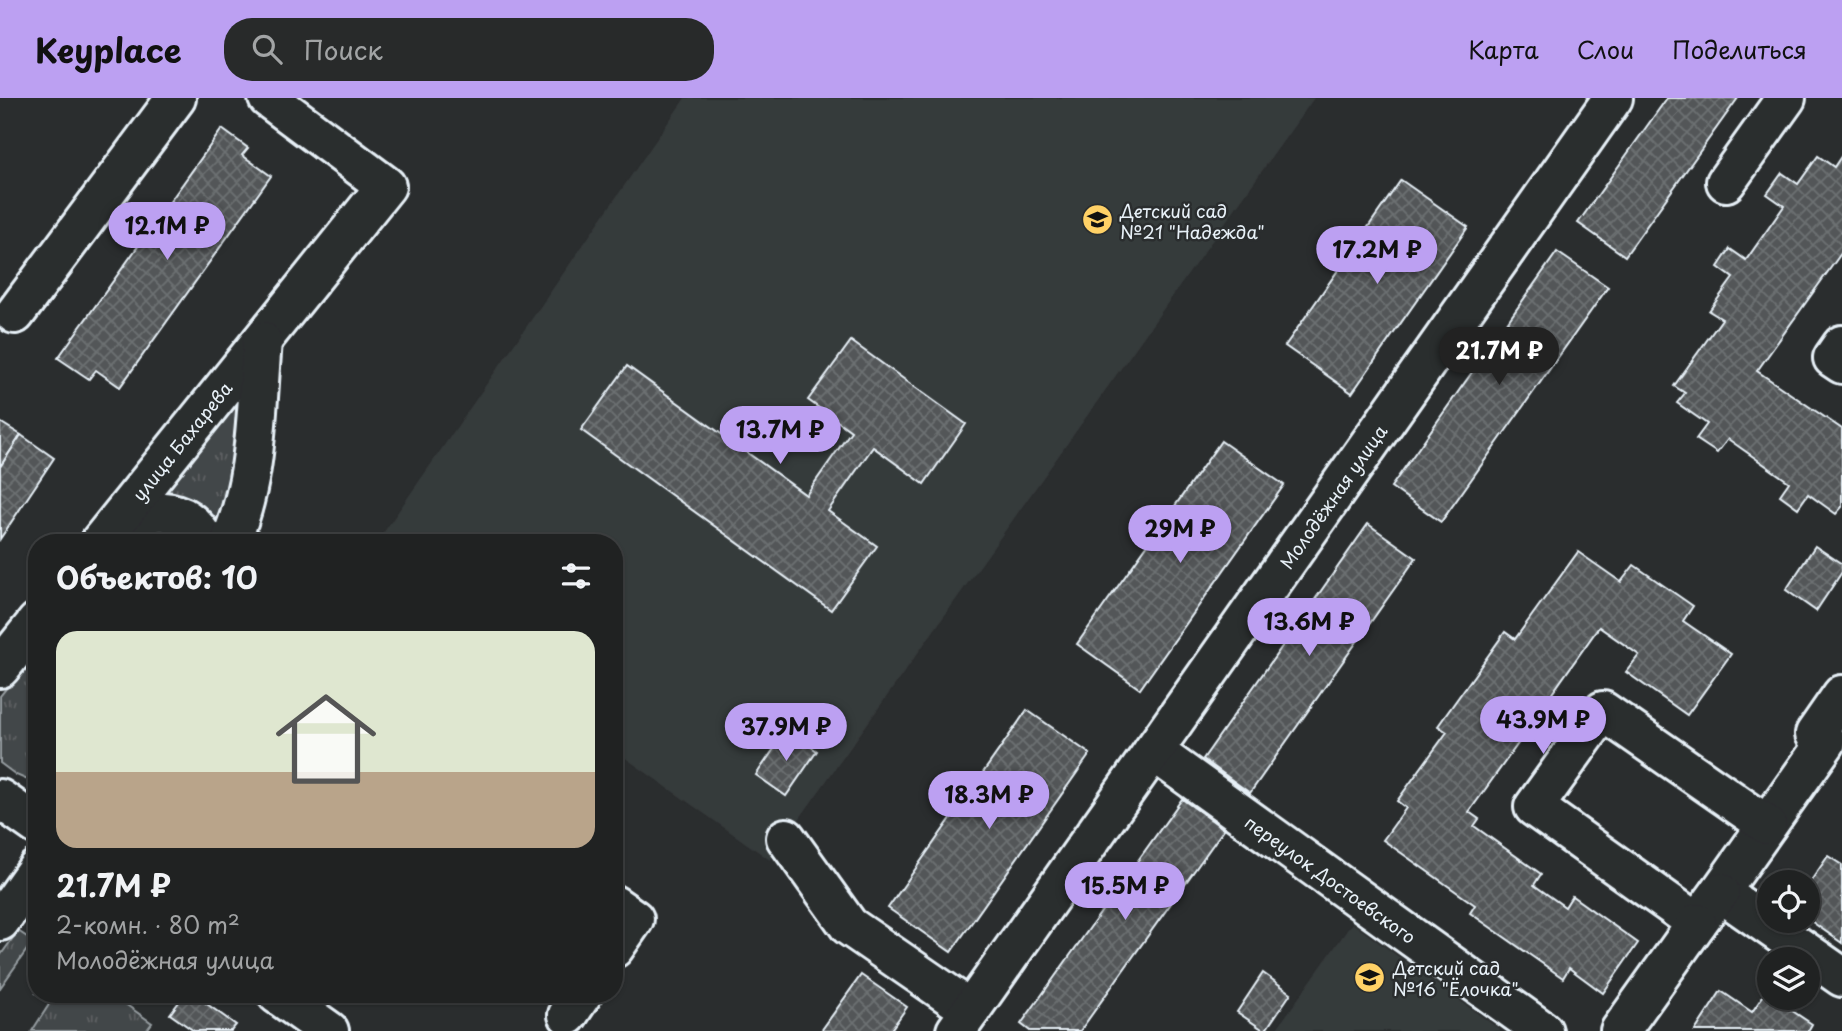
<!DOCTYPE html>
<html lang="ru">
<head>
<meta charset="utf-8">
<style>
  body { margin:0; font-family:"Playpen Sans",sans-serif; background:#282a2a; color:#f1f3f6; height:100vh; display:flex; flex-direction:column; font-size:26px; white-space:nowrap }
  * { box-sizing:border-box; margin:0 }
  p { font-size:23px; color:#a2a4a5 }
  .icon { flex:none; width:38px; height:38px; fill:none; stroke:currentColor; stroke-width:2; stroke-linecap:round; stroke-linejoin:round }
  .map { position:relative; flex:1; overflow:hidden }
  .side { position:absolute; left:28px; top:436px; width:595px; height:469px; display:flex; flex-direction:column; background:#202222; border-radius:28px; box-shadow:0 2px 5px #0004,0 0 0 2px #3d3f40 }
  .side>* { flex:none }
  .tools { position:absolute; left:1757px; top:772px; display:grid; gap:14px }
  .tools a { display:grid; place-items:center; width:63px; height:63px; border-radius:50%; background:#202222; box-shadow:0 2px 5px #0004,0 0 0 2px #3d3f40; font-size:35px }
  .price { position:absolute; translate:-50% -60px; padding:0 16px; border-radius:24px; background:#bca0f2; color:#111; font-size:23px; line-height:46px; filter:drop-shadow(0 2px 4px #0008) }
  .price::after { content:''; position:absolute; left:50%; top:42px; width:21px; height:16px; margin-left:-10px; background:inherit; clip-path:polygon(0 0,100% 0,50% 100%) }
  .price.on { background:#222; color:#fff }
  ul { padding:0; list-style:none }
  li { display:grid; align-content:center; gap:14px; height:371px; padding:0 28px }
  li+li { border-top:2px solid #3d3f40 }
  li span { display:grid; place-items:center; height:217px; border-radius:21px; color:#555 }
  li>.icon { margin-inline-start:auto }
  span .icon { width:126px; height:126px; fill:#fffc; stroke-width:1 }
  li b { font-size:30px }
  h2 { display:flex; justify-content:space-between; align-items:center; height:84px; padding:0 28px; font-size:30px }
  header { display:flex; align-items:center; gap:42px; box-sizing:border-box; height:98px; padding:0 35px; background:#bca0f2; color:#111 }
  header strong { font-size:33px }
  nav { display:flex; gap:38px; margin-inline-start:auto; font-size:24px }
  .search { width:490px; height:63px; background:#282a2a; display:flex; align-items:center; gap:18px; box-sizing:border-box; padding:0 24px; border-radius:28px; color:#a2a4a5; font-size:26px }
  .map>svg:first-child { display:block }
  .built { fill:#363a3b }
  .grass { fill:url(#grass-tufts); stroke:#959ca0; stroke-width:2 }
  .building { fill:url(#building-cross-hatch); stroke:#e8f1f8; stroke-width:2 }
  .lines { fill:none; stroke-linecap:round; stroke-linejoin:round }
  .minor-casing { stroke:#e8f1f8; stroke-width:44 }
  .major-casing { stroke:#e8f1f8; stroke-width:44 }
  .minor { stroke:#2a2d2e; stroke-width:38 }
  .major { stroke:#2a2d2e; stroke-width:38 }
  .labels { text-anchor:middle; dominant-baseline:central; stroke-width:5; stroke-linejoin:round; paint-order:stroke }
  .poi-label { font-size:18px; fill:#e8f1f8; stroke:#2a2d2e; text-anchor:start }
  .street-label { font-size:18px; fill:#e8f1f8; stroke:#2a2d2e }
</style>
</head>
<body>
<header>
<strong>Keyplace</strong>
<div class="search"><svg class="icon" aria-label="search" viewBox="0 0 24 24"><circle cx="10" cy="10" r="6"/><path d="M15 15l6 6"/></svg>Поиск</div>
<nav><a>Карта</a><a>Слои</a><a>Поделиться</a></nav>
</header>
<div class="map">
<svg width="1842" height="933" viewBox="0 0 1842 933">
  <defs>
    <pattern id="grass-tufts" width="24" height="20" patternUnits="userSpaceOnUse" patternTransform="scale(1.75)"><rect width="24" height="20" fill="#424648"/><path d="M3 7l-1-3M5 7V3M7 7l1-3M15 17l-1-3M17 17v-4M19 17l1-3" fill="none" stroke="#5d6163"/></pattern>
    <pattern id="building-cross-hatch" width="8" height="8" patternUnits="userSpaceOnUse" patternTransform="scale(1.75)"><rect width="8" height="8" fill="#535759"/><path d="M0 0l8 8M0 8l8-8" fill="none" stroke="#6c7072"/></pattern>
  </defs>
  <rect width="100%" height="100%" fill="#2a2d2e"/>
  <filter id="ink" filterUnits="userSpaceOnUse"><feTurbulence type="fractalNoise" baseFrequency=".0143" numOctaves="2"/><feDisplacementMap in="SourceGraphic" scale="14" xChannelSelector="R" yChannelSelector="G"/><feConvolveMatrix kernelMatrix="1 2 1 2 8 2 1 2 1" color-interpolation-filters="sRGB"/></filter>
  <g filter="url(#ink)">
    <!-- built -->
    <g class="built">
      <polygon points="685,0 1314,0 770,762 614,652 614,444 377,444"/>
      <polygon points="1352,825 1502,933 1275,933"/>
    </g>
    <!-- grass -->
    <g class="grass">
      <polygon points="238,296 229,403 217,431 159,398"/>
      <polygon points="37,552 37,686 16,677 0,665 0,598"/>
      <polygon points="18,833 33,843 0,890 0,858"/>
      <polygon points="37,896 111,896 152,925 146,933 32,933 50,905"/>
    </g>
    <!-- building -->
    <g class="building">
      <polygon points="1667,0 1738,0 1625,158 1578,125"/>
      <polygon points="222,31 248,50 242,57 271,78 120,289 96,272 89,281 58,260"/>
      <polygon points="1842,57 1842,154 1757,273 1842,331 1842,409 1836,416 1808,396 1798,410 1780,397 1789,384 1728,341 1717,355 1696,341 1707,326 1677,305 1685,295 1674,288 1722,221 1709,213 1733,180 1718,169 1730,151 1746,162 1784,108 1767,96 1782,75 1798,86 1818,58 1834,69"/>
      <polygon points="1401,82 1468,129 1352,295 1285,248"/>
      <polygon points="1557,154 1608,189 1441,424 1391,389"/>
      <polygon points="851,243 966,326 924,386 873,349 828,413 877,448 831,512 581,332 627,268 806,397 851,333 808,302"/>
      <polygon points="0,324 21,337 0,369"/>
      <polygon points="21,337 54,360 0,441 0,369"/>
      <polygon points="1221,343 1284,387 1140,591 1077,546"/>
      <polygon points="1368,426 1416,460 1250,695 1203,661"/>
      <polygon points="1815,448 1842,466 1842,474 1816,513 1786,492"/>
      <polygon points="1578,454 1621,484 1634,467 1693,508 1683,523 1731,556 1687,617 1626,574 1639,557 1599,529 1543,608 1535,602 1513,633 1522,640 1469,714 1479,721 1474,728 1541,776 1534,787 1565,809 1572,798 1638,845 1603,895 1569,870 1563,880 1470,815 1475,807 1383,742 1406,710 1397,703 1447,634 1438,628 1505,534 1515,541"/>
      <polygon points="1027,612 1090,656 951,854 888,810"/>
      <polygon points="787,632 817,653 786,698 756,677"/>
      <polygon points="1182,701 1224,731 1080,933 1030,933 1021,926"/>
      <polygon points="1828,758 1842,767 1842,845 1808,821 1808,787"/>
      <polygon points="1263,875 1291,895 1265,933 1237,914"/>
      <polygon points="861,877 907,909 890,933 821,933"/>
      <polygon points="1721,893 1752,914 1765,895 1812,926 1808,933 1695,933"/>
      <polygon points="185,896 193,896 236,927 231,933 194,933 170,916"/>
    </g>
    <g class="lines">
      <defs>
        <g id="minor">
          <polyline points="1726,84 1786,0"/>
          <polyline points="15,216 176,0"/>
          <polyline points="1842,247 1833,260 1842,266"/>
          <path d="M112 431C144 409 186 403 205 444"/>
          <path id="s1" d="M100 444 386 88 268 0"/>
          <path d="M230 444C258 382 256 310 262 243"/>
          <polyline points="0,570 37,524"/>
          <polyline points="1842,597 1815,636 1826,644 1720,794 1842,879"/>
          <path id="s2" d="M1153 653 1543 933"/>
          <polyline points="786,740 849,828 971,912"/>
          <polyline points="1720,794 1697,825 1534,709 1603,613 1767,727"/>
          <polyline points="614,807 634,821 614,850"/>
          <polyline points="568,917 582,896"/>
          <path id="s3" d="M956 933 1613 0"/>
          <polyline points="1620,933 1697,825"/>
        </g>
        <g id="major">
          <polyline points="0,701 37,727"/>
          <polyline points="0,823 37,771"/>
          <polyline points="277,896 329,933"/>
        </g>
      </defs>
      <!-- minor casing -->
      <use href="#minor" class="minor-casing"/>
      <!-- major casing -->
      <use href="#major" class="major-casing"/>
      <!-- minor -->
      <use href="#minor" class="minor"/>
      <!-- major -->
      <use href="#major" class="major"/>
    </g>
  </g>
  <!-- icons -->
  <defs>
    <symbol id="school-disc" viewBox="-11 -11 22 22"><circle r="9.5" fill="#ffd166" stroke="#2a2d2e"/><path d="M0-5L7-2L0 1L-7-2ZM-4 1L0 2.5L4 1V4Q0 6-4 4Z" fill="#111"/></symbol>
  </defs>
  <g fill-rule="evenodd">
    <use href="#school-disc" x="1080" y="104" width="35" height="35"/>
    <use href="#school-disc" x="1352" y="862" width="35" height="35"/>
  </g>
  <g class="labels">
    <!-- poi labels -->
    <g class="poi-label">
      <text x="1120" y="112">Детский сад<tspan x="1120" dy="21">№21 "Надежда"</tspan></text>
      <text x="1393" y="869">Детский сад<tspan x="1393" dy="21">№16 "Ёлочка"</tspan></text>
    </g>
    <!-- street labels -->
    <g class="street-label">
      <text stroke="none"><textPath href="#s1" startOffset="130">улица Бахарева</textPath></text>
      <text stroke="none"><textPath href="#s3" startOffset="654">Молодёжная улица</textPath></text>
      <text stroke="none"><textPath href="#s2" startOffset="219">переулок Достоевского</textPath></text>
    </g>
  </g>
</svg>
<div class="tools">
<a><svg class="icon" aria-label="locate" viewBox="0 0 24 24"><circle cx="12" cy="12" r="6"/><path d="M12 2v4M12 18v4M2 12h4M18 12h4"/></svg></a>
<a><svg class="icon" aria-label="layers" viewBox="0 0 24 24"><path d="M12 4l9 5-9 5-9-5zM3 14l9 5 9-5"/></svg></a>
</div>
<b class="price" style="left:167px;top:164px">12.1M ₽</b>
<b class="price" style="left:1377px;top:188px">17.2M ₽</b>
<b class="price on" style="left:1499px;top:289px">21.7M ₽</b>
<b class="price" style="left:780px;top:368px">13.7M ₽</b>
<b class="price" style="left:1180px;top:467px">29M ₽</b>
<b class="price" style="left:1309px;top:560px">13.6M ₽</b>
<b class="price" style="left:1543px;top:658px">43.9M ₽</b>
<b class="price" style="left:786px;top:665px">37.9M ₽</b>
<b class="price" style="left:989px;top:733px">18.3M ₽</b>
<b class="price" style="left:1125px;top:824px">15.5M ₽</b>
<section class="side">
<h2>Объектов: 10<svg class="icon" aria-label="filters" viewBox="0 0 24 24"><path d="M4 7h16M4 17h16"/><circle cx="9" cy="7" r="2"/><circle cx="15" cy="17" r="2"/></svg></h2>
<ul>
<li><span style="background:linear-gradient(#dfe7d0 65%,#b9a48a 0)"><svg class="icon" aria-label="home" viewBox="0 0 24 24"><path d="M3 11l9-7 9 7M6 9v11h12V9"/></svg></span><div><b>21.7M ₽</b><p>2-комн. · 80 m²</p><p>Молодёжная улица</p></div></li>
</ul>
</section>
</div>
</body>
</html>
